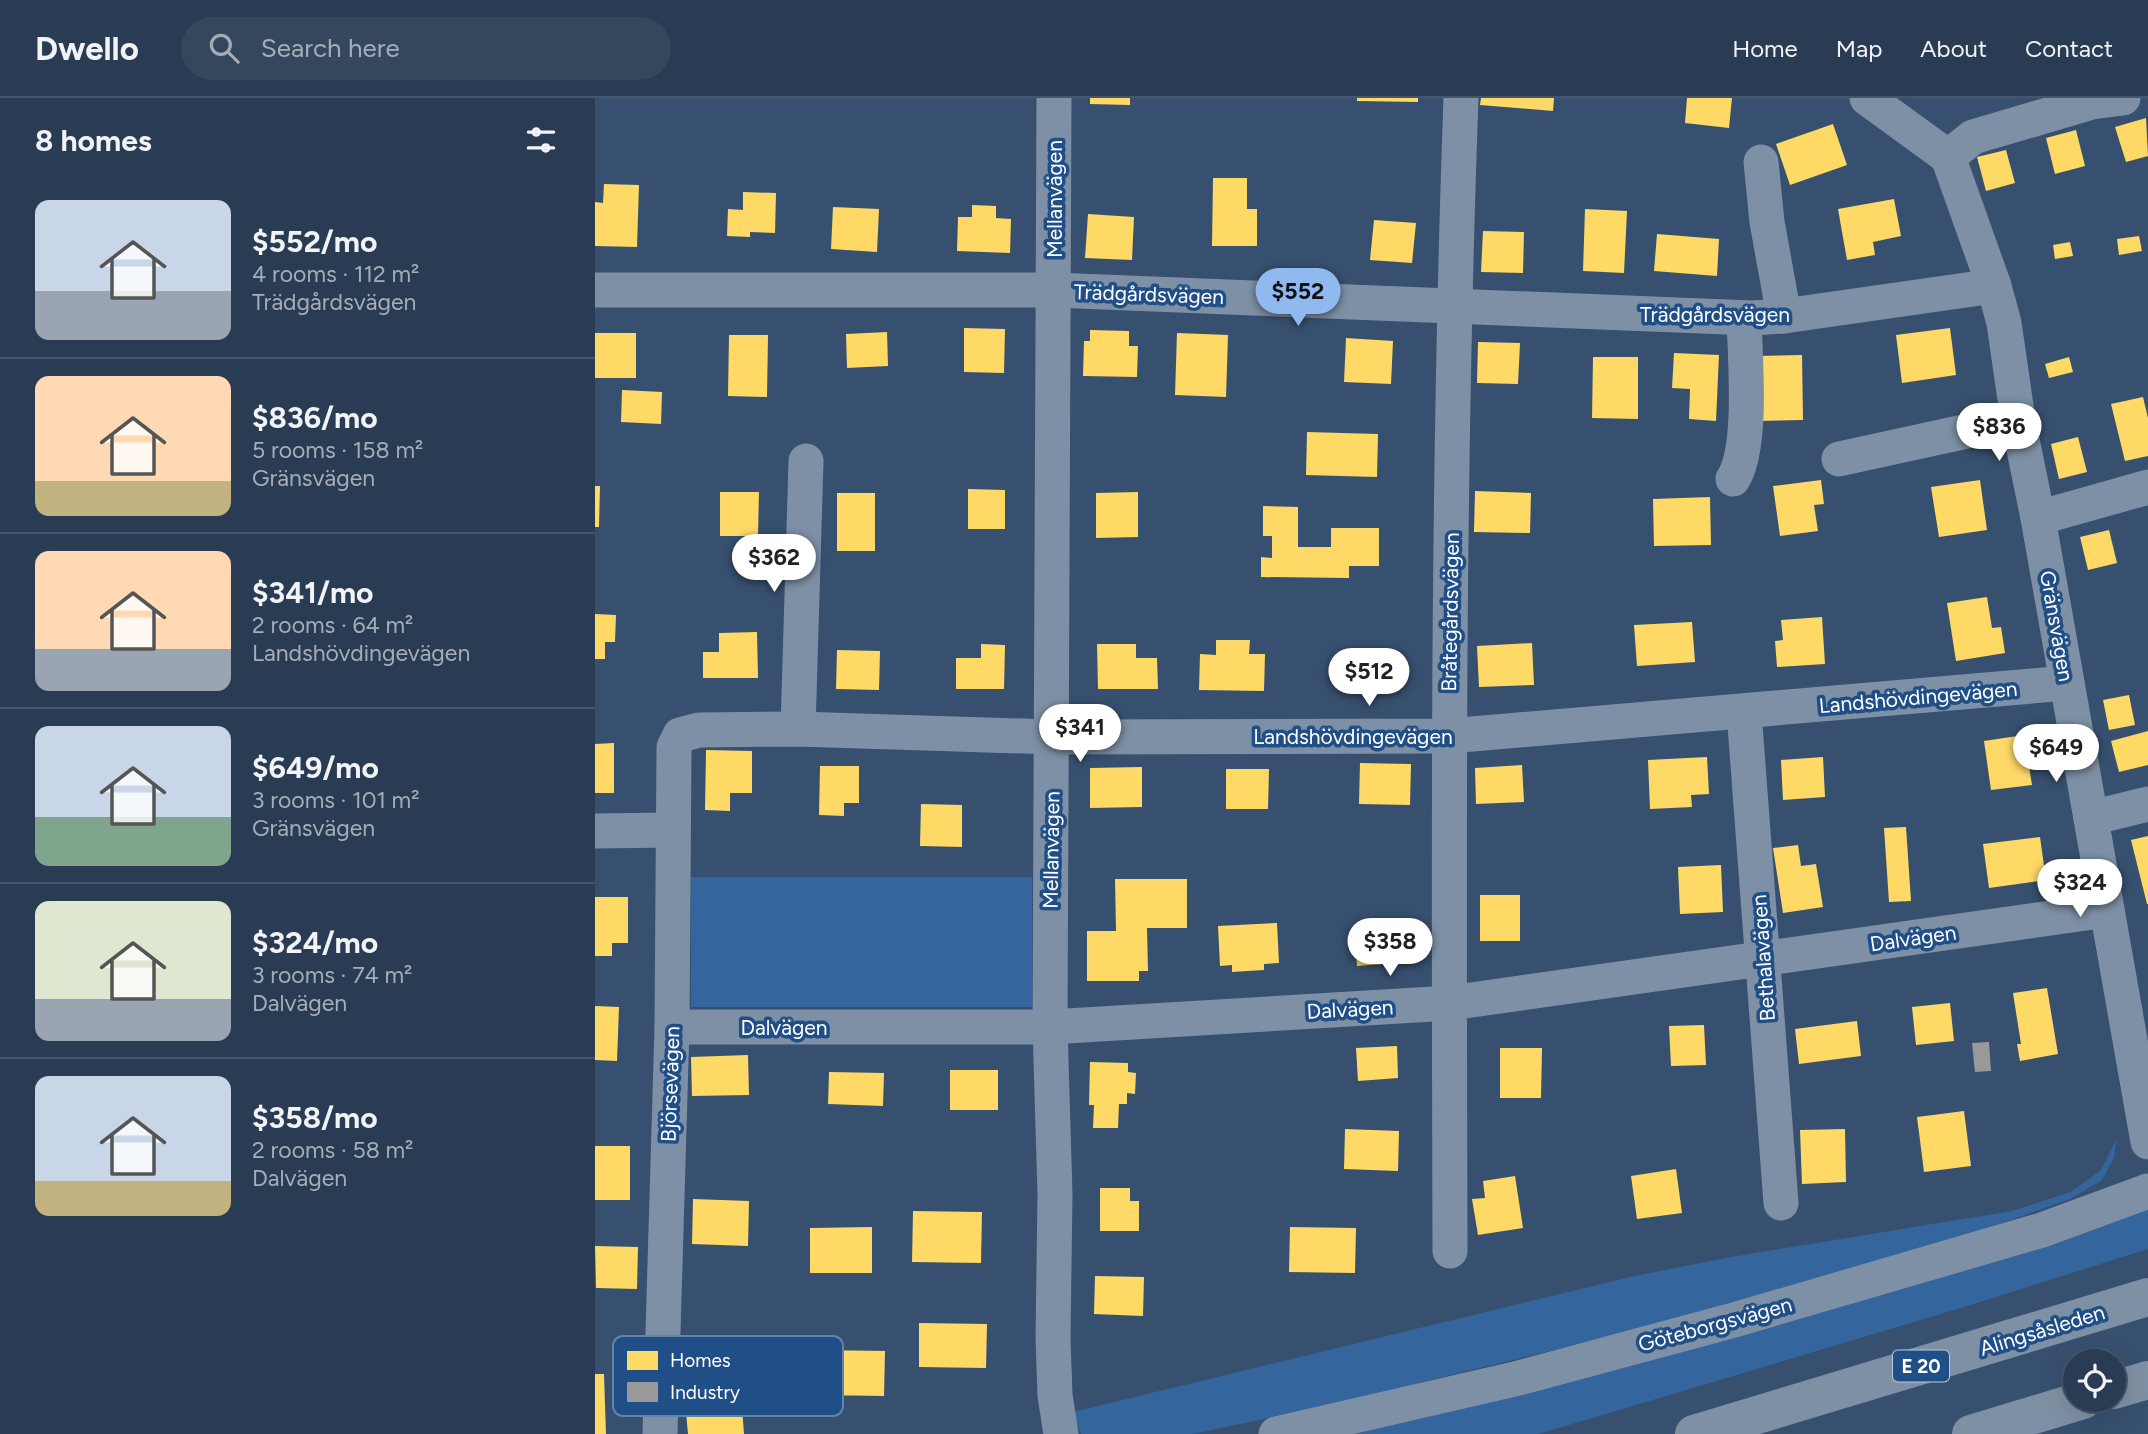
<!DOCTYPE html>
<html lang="en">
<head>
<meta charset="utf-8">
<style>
  body { margin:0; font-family:Figtree,sans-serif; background:#35475d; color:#f1f3f6; height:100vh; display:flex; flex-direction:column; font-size:26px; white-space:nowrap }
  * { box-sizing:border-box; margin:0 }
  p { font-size:23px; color:#a5adb8 }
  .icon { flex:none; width:38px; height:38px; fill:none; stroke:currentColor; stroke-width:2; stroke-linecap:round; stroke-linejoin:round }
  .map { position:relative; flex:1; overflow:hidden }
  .details { display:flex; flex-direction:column; background:#293c53; width:595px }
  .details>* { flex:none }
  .tools { position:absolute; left:1468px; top:1251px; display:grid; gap:14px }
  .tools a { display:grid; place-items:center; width:63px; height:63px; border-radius:50%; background:#293c53; box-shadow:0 7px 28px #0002,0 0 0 2px #45566a; font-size:35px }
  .price { position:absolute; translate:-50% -60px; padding:0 16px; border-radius:24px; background:#fff; color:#222; font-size:23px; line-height:46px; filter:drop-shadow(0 2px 4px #0008) }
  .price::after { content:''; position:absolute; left:50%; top:42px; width:21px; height:16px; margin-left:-10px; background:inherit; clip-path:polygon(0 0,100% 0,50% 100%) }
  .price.on { background:#90b9f0; color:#111 }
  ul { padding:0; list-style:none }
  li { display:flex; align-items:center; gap:21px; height:175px; padding:0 35px }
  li+li { border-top:2px solid #45566a }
  li span { display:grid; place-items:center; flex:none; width:196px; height:140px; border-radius:14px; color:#555 }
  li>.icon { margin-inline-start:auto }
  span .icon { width:84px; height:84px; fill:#fffc; stroke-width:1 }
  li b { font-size:30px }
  h2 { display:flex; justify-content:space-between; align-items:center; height:84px; padding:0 35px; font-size:30px }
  header { display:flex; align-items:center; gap:42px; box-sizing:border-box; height:98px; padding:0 35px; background:#293c53; border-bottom:2px solid #45566a }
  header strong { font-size:33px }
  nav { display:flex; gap:38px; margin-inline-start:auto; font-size:24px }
  .search { width:490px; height:63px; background:#35475d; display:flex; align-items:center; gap:18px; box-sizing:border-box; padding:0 24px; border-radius:38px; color:#a5adb8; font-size:26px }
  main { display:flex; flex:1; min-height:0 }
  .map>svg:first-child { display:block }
  .green { fill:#34659c }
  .homes { fill:#ffd966 }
  .industry { fill:#999 }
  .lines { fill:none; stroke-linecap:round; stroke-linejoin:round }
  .minor { stroke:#7e90a5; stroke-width:35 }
  .highway { stroke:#7e90a3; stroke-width:38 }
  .labels { text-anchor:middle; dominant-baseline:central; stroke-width:7; stroke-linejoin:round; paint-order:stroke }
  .shield { fill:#204e86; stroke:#bccadb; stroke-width:2 }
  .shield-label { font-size:19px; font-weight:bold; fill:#fff }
  .street-label { font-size:21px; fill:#fff; stroke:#204e86 }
  .key { fill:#204e86; stroke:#6383aa; stroke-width:2 }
  .key-label { font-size:19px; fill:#fff }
</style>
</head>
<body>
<header>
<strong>Dwello</strong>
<div class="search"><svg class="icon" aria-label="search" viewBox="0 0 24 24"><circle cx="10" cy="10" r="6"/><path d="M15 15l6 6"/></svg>Search here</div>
<nav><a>Home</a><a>Map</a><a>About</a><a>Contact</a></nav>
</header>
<main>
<section class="details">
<h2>8 homes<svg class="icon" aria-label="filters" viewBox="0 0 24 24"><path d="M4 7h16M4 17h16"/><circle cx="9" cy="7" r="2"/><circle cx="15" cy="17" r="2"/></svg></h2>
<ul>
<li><span style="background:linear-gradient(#c9d6e8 65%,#9aa5b1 0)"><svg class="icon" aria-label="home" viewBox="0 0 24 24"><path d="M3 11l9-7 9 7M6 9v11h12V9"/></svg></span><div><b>$552/mo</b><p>4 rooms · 112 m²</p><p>Trädgårdsvägen</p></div></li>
<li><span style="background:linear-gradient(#ffd9b3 75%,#c2b280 0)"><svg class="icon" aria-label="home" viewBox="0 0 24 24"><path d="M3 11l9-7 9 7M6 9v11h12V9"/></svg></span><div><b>$836/mo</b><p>5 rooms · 158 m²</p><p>Gränsvägen</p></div></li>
<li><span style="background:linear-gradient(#ffd9b3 70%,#9aa5b1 0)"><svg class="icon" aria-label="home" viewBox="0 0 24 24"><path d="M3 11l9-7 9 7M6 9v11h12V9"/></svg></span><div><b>$341/mo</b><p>2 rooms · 64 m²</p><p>Landshövdingevägen</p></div></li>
<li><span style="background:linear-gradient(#c9d6e8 65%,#7fa58c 0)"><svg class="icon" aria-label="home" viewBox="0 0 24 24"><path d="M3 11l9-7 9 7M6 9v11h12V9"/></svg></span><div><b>$649/mo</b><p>3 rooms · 101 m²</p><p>Gränsvägen</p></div></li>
<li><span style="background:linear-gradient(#dfe7d0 70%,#9aa5b1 0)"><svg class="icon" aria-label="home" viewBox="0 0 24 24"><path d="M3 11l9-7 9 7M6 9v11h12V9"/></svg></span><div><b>$324/mo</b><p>3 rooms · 74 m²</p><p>Dalvägen</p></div></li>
<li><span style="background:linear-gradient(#c9d6e8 75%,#c2b280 0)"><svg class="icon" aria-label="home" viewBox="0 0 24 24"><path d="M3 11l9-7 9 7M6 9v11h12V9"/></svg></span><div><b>$358/mo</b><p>2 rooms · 58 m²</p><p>Dalvägen</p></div></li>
</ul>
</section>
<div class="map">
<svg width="1553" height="1336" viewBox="0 0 1553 1336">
  <rect width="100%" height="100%" fill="#37506f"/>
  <!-- green -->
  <g class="green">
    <polygon points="437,779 437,909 96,909 96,779"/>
    <polygon points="1521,1042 1519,1060 1507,1082 1475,1101 1382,1134 1033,1234 721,1310 597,1336 486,1336 478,1314 1035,1179 1136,1159 1417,1113 1476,1094 1506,1072"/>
    <polygon points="1553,1108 1553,1151 1366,1210 957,1332 942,1336 732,1336"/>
  </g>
  <!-- homes -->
  <g class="homes">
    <polygon points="495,0 535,0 535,7 495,6"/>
    <polygon points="762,0 823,0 823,4 762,3"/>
    <polygon points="886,0 959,0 958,13 885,7"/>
    <polygon points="1092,0 1137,0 1134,30 1090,25"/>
    <polygon points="1551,20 1553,58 1531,64 1520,29"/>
    <polygon points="1238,26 1252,67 1195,87 1181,46"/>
    <polygon points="1481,32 1490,68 1460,76 1451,40"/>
    <polygon points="1411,52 1420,85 1391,93 1382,59"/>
    <polygon points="618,80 652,80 652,111 662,111 662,148 617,148"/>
    <polygon points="9,86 44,87 42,149 0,148 0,104 8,105"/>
    <polygon points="148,94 181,95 180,135 155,134 155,139 132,138 133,111 148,112"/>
    <polygon points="1299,101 1306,138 1278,144 1280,157 1252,162 1243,111"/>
    <polygon points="377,107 401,108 401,120 416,121 415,155 362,153 363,119 377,119"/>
    <polygon points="238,109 284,111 282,154 236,151"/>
    <polygon points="990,111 1032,113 1029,175 988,173"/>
    <polygon points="493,116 539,119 537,162 490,160"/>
    <polygon points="779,122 821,125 817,165 775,162"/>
    <polygon points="888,133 929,134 928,175 886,174"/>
    <polygon points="1062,136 1124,141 1122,178 1059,173"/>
    <polygon points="1544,138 1547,153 1524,157 1522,141"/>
    <polygon points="1475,144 1478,158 1460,161 1458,147"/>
    <polygon points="369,230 410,231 409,275 369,274"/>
    <polygon points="1355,230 1361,277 1307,285 1301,237"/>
    <polygon points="495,232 534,233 534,248 543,248 542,279 488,278 489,243 495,243"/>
    <polygon points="292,234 293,268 252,270 251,236"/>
    <rect x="0" y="235" width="41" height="45"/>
    <polygon points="582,235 633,237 631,299 580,297"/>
    <polygon points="134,237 173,237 172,299 133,298"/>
    <polygon points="751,240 798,243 796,286 749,284"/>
    <polygon points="883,244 925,245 923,286 882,285"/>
    <polygon points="1079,255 1124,257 1121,323 1094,321 1095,291 1077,290"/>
    <polygon points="1207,257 1208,322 1162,323 1162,258"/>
    <polygon points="998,259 1043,259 1043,321 997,320"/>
    <polygon points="1474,259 1478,274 1454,280 1450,266"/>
    <polygon points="27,292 67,294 66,326 26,324"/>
    <polygon points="1548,299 1553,320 1553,358 1530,363 1516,306"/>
    <polygon points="712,334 783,336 782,379 711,377"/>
    <polygon points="1483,339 1492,374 1464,381 1456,346"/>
    <polygon points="1226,382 1229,406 1219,407 1223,433 1185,438 1178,388"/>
    <polygon points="1385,382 1392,432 1344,439 1336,389"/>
    <polygon points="0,388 5,388 4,429 0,429"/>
    <polygon points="373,391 410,392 410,431 373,431"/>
    <polygon points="880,393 936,395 935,435 879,434"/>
    <polygon points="125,394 164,394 163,438 125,438"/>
    <polygon points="543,394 543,439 501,440 501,395"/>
    <rect x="242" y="395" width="38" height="58"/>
    <polygon points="1115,399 1116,447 1059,448 1058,401"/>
    <polygon points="668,408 703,409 703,449 736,449 736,430 784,430 784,468 754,468 754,480 666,479 666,459 677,460 677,438 668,438"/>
    <polygon points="1514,432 1522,465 1493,472 1485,439"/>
    <polygon points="1392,499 1397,530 1406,529 1410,555 1361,563 1352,505"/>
    <polygon points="0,516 21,517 20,544 10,544 10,561 0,561"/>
    <polygon points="1227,519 1230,566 1182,569 1180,543 1188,542 1186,522"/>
    <polygon points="1097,524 1100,564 1042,568 1039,527"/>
    <polygon points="162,534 163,580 108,580 108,554 124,554 124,535"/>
    <polygon points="621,542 655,542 654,556 670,556 669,593 604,592 605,556 621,557"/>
    <polygon points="937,545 939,587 884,589 882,548"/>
    <polygon points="386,546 410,547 409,591 361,591 361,560 386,560"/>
    <polygon points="502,546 541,546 541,560 562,560 563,591 503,591"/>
    <polygon points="242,552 285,553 284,592 241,591"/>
    <polygon points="745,553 805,554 804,593 745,592"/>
    <polygon points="1534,597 1540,627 1514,632 1508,602"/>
    <polygon points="1553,633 1553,667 1524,674 1516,643"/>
    <polygon points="1429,637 1437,687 1396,692 1389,643"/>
    <polygon points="19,645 19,695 0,695 0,646"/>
    <polygon points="111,652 157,653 157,695 135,695 135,713 110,712"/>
    <polygon points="1112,659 1114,696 1096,697 1097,709 1055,711 1053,662"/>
    <polygon points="1228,659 1230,699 1188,702 1186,662"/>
    <polygon points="765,665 816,666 815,707 764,706"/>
    <polygon points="927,667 929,704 881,706 880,670"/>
    <polygon points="225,668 264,668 264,705 249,705 249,718 224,717"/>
    <polygon points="547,669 547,709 495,710 495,670"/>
    <polygon points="631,671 674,671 673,711 631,711"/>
    <polygon points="326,706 367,707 367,749 325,748"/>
    <polygon points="1311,729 1316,803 1294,804 1289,730"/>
    <polygon points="1553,738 1553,806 1552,806 1536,742"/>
    <polygon points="1445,739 1451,782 1394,790 1388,746"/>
    <polygon points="1203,747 1206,768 1221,766 1228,809 1188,815 1178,750"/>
    <polygon points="1126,767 1128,814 1085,816 1083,769"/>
    <polygon points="520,781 592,781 592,830 552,830 553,873 544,873 544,883 492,883 492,833 521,833"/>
    <rect x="885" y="797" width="40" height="46"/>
    <polygon points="0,799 33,799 33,845 17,845 17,858 0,858"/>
    <polygon points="812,823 815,864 762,868 759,827"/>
    <polygon points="682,825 684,865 669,866 669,872 637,874 637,867 625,868 623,828"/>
    <polygon points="1452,890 1463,956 1425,963 1422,946 1426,946 1418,895"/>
    <polygon points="1355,905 1359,943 1321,947 1317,909"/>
    <polygon points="0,908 24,909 22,963 0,962"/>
    <polygon points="1262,923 1266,958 1204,966 1200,931"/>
    <polygon points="1109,927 1111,967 1076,968 1074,928"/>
    <polygon points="802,948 803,980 763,983 761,950"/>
    <polygon points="905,950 947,950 946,1000 905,1000"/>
    <polygon points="153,957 154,997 97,998 96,959"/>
    <polygon points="495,964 533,965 533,974 541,975 540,996 532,995 532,1006 524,1006 523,1030 498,1030 499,1007 494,1007"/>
    <rect x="355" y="972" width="48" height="40"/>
    <polygon points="234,974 289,975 288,1008 233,1006"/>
    <polygon points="1369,1013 1376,1068 1329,1074 1322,1019"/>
    <polygon points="750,1031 804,1033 803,1073 749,1071"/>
    <polygon points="1250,1031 1251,1084 1207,1086 1205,1032"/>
    <rect x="0" y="1048" width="35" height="54"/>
    <polygon points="1081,1071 1087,1115 1042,1121 1036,1078"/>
    <polygon points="920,1078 928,1130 883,1137 877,1101 890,1100 888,1083"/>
    <polygon points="505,1090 535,1090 535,1103 544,1103 544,1133 505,1133"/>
    <polygon points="98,1101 154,1103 153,1148 97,1146"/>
    <polygon points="318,1113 387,1114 386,1165 317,1164"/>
    <polygon points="277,1129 277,1175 215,1175 215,1130"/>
    <polygon points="695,1129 761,1130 760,1175 694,1174"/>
    <polygon points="0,1148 43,1149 42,1191 1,1190"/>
    <polygon points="500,1178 549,1179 548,1218 499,1216"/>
    <polygon points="324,1225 392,1226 391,1270 324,1269"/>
    <polygon points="224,1252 290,1253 289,1298 223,1297"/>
    <polygon points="0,1276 9,1276 11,1336 0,1336"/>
    <polygon points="147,1310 149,1336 93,1336 91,1314"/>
  </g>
  <!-- industry -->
  <polygon class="industry" points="1394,944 1396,973 1380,974 1377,945"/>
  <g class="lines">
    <!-- minor -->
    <g class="minor">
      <polyline points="459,0 455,929 460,1096 458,1241 460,1297 466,1336"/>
      <polyline points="1272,0 1353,59"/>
      <polyline points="1353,59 1399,188 1409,225 1423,322 1443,420 1553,1044"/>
      <polyline points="1353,59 1378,39 1497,4 1528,0"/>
      <polyline points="1166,64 1172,124 1189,218"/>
      <polyline points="0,192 458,192 1157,220 1189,218 1399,188"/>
      <polyline points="1244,361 1423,322"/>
      <path d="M1138 381C1158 350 1150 259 1149 220"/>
      <polyline points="1443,420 1553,389"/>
      <polyline points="1149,614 1186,1105"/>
      <polyline points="203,631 211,363"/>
      <polyline points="1496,720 1553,706"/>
      <polyline points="0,733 77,732"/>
      <polyline points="77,929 455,929 855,905 1512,812"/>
      <path d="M855 1153C854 769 852 384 866 0"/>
      <polyline points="65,1336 77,929 79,649 85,637 104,632 203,631 457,639 854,638 1472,585"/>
      <polyline points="681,1336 924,1280 1139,1222 1447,1132 1553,1093"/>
    </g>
    <!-- highway -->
    <g class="highway">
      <polyline points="1519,1292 1553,1282"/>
      <polyline points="1099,1336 1553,1199"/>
      <polyline points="1376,1336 1488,1302"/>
    </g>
  </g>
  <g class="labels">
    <!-- shield labels -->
    <rect class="shield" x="1298" y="1252.5" width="56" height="31" rx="5"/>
    <g class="shield-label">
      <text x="1326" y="1268">E 20</text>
    </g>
    <!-- street labels -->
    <g class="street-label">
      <text transform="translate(459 101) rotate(-90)">Mellanvägen</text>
      <text transform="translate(554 196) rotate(2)">Trädgårdsvägen</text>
      <text x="1120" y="216">Trädgårdsvägen</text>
      <text transform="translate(855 514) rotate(-89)">Bråtegårdsvägen</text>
      <text transform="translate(1462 528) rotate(80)">Gränsvägen</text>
      <text transform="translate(1323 599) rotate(-5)">Landshövdingevägen</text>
      <text x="758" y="638">Landshövdingevägen</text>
      <text transform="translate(456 752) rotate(-89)">Mellanvägen</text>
      <text transform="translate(1318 840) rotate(-8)">Dalvägen</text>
      <text transform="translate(1168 860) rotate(-94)">Bethalavägen</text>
      <text transform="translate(755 911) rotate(-3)">Dalvägen</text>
      <text x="189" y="929">Dalvägen</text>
      <text transform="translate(75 986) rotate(-88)">Björsevägen</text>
      <text transform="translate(1120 1226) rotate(-15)">Göteborgsvägen</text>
      <text transform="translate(1447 1232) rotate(-17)">Alingsåsleden</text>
    </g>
  </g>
  <!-- legend -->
  <rect x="18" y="1238" width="230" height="80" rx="10" class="key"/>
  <rect x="32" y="1253" width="31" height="19" fill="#ffd966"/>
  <rect x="32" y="1284" width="31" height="20" fill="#999"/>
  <g class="key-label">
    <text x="75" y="1269">Homes</text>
    <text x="75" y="1301">Industry</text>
  </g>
</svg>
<div class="tools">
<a><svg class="icon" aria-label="locate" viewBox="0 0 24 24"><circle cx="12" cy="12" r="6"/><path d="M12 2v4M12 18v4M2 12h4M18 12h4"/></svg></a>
</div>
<b class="price on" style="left:703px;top:230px">$552</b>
<b class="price" style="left:1404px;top:365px">$836</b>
<b class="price" style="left:179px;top:496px">$362</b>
<b class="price" style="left:774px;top:610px">$512</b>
<b class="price" style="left:485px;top:666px">$341</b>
<b class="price" style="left:1461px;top:686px">$649</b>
<b class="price" style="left:1485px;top:821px">$324</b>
<b class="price" style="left:795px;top:880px">$358</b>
</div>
</main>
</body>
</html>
